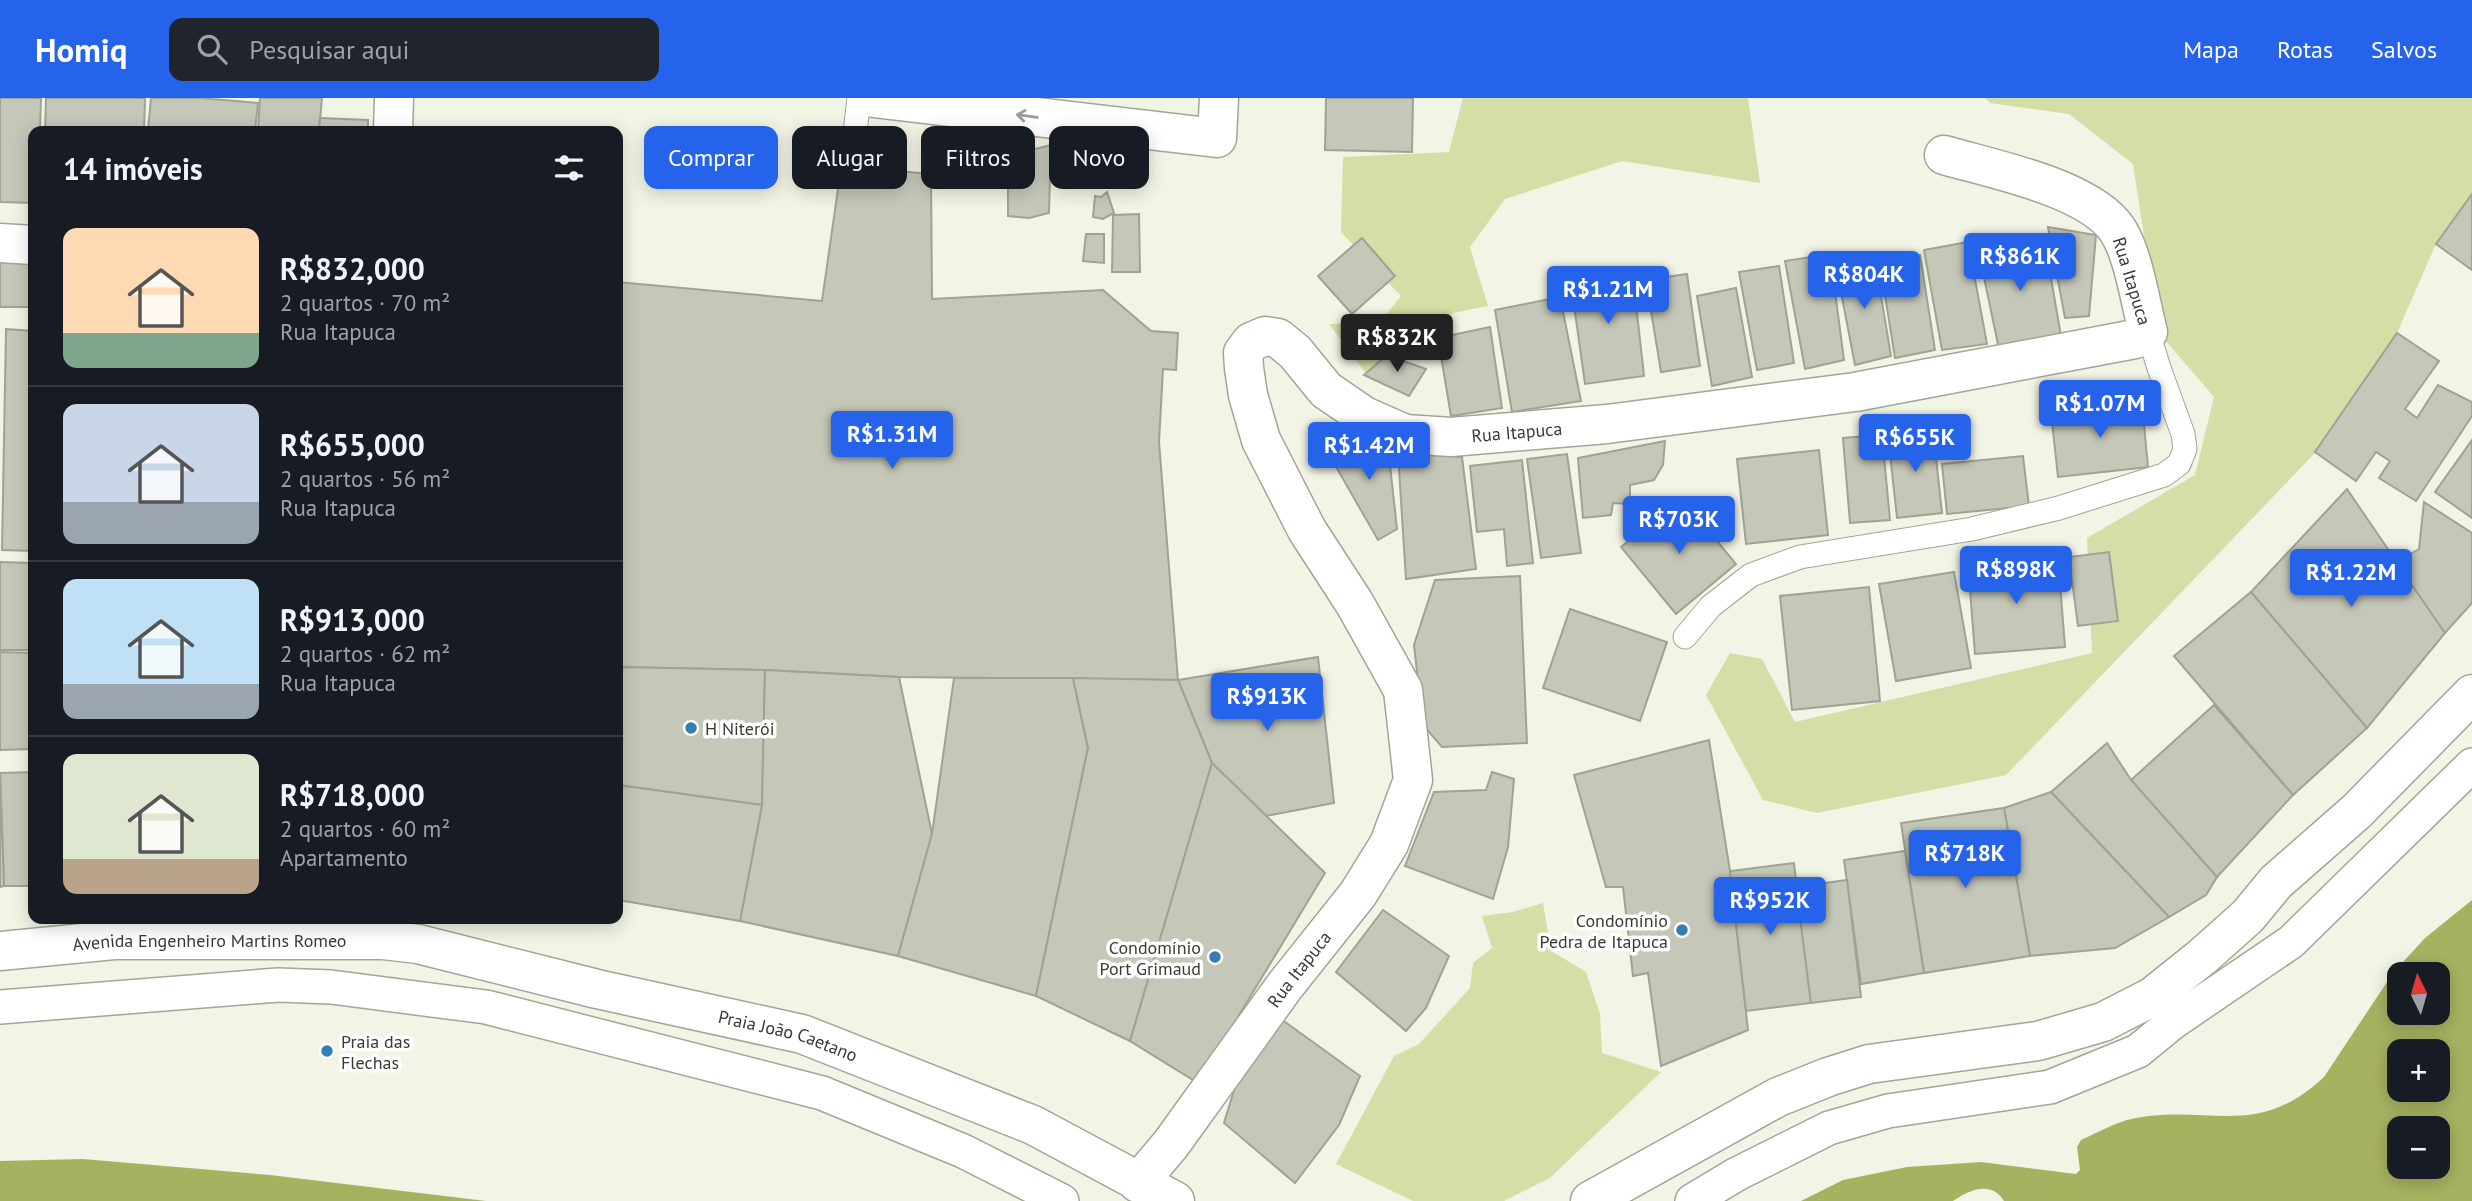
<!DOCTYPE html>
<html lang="pt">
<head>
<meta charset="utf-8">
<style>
  body { margin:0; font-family:"PT Sans",sans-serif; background:#20242c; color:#f1f3f6; height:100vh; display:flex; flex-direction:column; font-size:26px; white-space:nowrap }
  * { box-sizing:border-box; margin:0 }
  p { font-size:23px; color:#9ea1a6 }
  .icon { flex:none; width:38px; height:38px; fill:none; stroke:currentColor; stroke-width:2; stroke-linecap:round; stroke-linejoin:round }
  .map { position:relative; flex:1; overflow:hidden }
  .details { position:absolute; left:28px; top:28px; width:595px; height:798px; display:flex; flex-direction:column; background:#171b24; border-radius:14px; box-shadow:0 4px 18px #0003 }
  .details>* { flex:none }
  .guide { position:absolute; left:644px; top:28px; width:665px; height:63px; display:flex; gap:14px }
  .needle { width:46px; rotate:355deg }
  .controls { position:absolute; left:2387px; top:864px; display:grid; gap:14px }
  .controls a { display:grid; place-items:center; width:63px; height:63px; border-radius:14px; background:#171b24; box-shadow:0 4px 18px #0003; font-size:35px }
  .price { position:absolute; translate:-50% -60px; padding:0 16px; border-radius:7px; background:#2563eb; color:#fff; font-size:23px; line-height:46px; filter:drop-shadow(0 2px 4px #0008) }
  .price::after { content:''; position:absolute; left:50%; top:42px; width:21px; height:16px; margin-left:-10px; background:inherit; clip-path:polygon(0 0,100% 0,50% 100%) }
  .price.active { background:#222; color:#fff }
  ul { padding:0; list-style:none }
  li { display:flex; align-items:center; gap:21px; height:175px; padding:0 35px }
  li+li { border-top:2px solid #363941 }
  li span { display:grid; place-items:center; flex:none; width:196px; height:140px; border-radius:14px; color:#555 }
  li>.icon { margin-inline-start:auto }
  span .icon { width:84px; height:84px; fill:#fffc; stroke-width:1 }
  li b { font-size:30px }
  h2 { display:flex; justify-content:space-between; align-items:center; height:84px; padding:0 35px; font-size:30px }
  .pill { padding:0 24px; border-radius:14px; background:#171b24; box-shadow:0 4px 18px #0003; font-size:24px; line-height:63px }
  .pill.active { background:#2563eb; color:#fff }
  header { display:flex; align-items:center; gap:42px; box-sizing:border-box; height:98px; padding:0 35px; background:#2563eb; color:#fff }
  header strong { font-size:33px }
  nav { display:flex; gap:38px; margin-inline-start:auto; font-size:24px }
  .search { width:490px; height:63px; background:#20242c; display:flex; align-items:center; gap:18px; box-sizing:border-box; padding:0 24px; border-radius:14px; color:#9ea1a6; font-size:26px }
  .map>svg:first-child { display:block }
  .green { fill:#d5dea6 }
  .water { fill:#a7b261; fill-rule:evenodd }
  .building { fill:#c5c8b9; stroke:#a0a294; stroke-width:2 }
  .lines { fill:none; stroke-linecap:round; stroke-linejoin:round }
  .service-casing { stroke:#a3a597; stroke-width:25 }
  .pedestrian-casing { stroke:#a3a597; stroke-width:36 }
  .minor-casing { stroke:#a3a597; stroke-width:41 }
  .tertiary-casing { stroke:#a3a597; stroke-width:41 }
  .secondary-casing { stroke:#a3a597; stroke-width:41 }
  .service { stroke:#fff; stroke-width:23 }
  .pedestrian { stroke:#fff; stroke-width:33 }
  .minor { stroke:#fff; stroke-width:38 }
  .tertiary { stroke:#fff; stroke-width:38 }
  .secondary { stroke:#fff; stroke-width:38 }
  .oneway { stroke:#9c9c9a }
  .poi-dot { fill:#367db1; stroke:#fff; stroke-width:2.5 }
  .labels { text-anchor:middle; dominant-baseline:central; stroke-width:7; stroke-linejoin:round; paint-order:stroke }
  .street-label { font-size:18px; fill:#393a34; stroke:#fff }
  .poi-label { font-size:18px; fill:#393a34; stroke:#fff; text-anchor:start }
</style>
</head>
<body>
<header>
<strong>Homiq</strong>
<div class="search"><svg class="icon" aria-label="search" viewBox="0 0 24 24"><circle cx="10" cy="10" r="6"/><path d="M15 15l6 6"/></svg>Pesquisar aqui</div>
<nav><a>Mapa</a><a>Rotas</a><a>Salvos</a></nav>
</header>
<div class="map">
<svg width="2472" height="1103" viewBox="0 0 2472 1103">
  <rect width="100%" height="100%" fill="#f2f4e5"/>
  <!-- green -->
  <g class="green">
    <polygon points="1463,0 1748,0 1760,85 1622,63 1505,101 1470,149 1488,208 1453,215 1412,259 1385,262 1370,281 1329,226 1380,224 1401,198 1341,134 1343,59 1449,54"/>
    <polygon points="1985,0 2472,0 2472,96 2436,146 2397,235 2315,355 2006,677 1817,715 1763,702 1706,597 1730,555 1762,561 1795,624 2092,555 2087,440 2195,377 2214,299 2159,235 2133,66 2069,16 1990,5"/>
    <polygon points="1543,805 1551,853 1586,874 1600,916 1602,955 1661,974 1550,1080 1504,1103 1413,1103 1336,1066 1394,958 1419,946 1470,890 1473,865 1492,850 1482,818 1513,814"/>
  </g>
  <!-- water -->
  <g class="water">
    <path d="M2472 802V1103H2004C1991 1082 1969 1092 1953 1103H1801L1843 1082 1907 1069 1981 1064 2076 1076 2080 1072 2077 1049 2081 1042C2097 1035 2114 1025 2131 1021 2209 1005 2256 1043 2324 979L2393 875 2425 840ZM2399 877H2438V915H2399ZM2399 954H2438V992H2399ZM2399 1031H2438V1069H2399Z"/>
    <polygon points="83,1061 270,1077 486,1103 0,1103 0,1063"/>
  </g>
  <!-- building -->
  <g class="building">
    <polygon points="0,0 41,0 40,33 33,33 33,105 0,104"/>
    <polygon points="46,0 145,0 144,33 45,33"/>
    <polygon points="151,0 200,0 258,5 255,33 148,33"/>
    <polygon points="260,0 322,0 319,33 258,33"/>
    <polygon points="1326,0 1413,0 1412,54 1325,52"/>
    <polygon points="320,20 368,22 368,33 319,33"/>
    <polygon points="1008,47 1027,53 1051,47 1049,115 1029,120 1008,118"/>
    <polygon points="851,69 931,76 932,201 1103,192 1151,233 1178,235 1176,272 1163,271 1159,344 1178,582 899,579 765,572 618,569 618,184 822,203 841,70"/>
    <polygon points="1107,94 1114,115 1103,121 1093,119 1095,98 1101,99"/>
    <polygon points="2472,96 2472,172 2436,146"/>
    <polygon points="1139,116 1140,174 1112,174 1113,117"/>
    <polygon points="2048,129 2096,137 2089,218 2065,220"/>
    <polygon points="1086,136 1104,136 1104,165 1083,163"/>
    <polygon points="1362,140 1395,178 1352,216 1318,178"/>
    <polygon points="2044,140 2061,238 1999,251 1978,151"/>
    <polygon points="1968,144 1987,246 1942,252 1924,152"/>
    <polygon points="1830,156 1844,262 1805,271 1785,163"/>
    <polygon points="1920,157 1935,252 1895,260 1880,166"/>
    <rect x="0" y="161" width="33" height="48"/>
    <polygon points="1875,162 1891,258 1855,267 1836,168"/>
    <polygon points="1779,168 1794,265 1757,272 1739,174"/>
    <polygon points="1632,170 1644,278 1585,286 1570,178"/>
    <polygon points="1687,176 1700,268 1661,274 1646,182"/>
    <polygon points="1736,190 1752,279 1712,288 1697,198"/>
    <polygon points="1560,199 1581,303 1512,314 1495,212"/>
    <polygon points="1490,229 1502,310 1451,318 1438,240"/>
    <polygon points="6,231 33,233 33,453 2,452"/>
    <polygon points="2397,235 2439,263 2405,311 2417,320 2438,287 2472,304 2472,318 2416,403 2379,380 2390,363 2376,354 2356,383 2315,354"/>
    <polygon points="1387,257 1426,271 1409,298 1364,277"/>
    <polygon points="2142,305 2148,369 2058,379 2051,315"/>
    <polygon points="1933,332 1942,415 1897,420 1888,337"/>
    <polygon points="1347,335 1388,349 1397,431 1378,442 1335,367"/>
    <polygon points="1882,337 1890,422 1850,425 1843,340"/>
    <polygon points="2472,342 2472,420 2435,394"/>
    <polygon points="1665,343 1663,367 1654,382 1630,387 1630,406 1613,405 1611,417 1583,420 1578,360"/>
    <polygon points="1819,352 1828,437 1746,446 1737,361"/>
    <polygon points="1398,355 1462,359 1476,471 1406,481"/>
    <polygon points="1567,356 1581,455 1541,460 1527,361"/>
    <polygon points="2023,358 2029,408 1947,416 1942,366"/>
    <polygon points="1522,362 1533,465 1507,468 1504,431 1477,434 1470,368"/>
    <polygon points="2347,391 2445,535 2367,630 2251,494"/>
    <polygon points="1682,400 1736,466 1676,516 1621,449"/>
    <polygon points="2424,404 2472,435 2472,505 2445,535 2396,464 2419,451"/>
    <polygon points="2109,454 2118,523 2078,528 2069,459"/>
    <polygon points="2058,460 2065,549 1975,556 1968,467"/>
    <polygon points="0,464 33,465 33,552 0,552"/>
    <polygon points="1954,474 1971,570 1896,583 1879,486"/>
    <polygon points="1520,478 1527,645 1442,649 1423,627 1414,547 1435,482"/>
    <polygon points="1869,489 1880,603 1792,612 1780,498"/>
    <polygon points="2251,494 2367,630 2293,697 2174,558"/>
    <polygon points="1570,511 1667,544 1640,623 1543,590"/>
    <polygon points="0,554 33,555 33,651 0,652"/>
    <polygon points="1318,559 1334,705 1266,718 1212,665 1178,582"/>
    <polygon points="618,569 765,572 762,707 618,687"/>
    <polygon points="765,572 899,579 932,736 898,858 740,823 762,707"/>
    <polygon points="954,580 1073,580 1088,650 1036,898 898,858 932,736"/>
    <polygon points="1073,580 1178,582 1212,665 1130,943 1036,898 1088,650"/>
    <polygon points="2214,607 2293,697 2217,779 2131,682"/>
    <polygon points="1709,642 1730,773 1748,932 1661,968 1648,875 1633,878 1623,789 1606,789 1574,677"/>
    <polygon points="2107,645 2131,682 2217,779 2206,797 2169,819 2051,694"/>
    <polygon points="1212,665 1325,775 1198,985 1130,943"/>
    <polygon points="33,674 33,788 4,788 0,675"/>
    <polygon points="1492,674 1514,681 1508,749 1493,801 1405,768 1434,694 1486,692"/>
    <polygon points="0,675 4,788 0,789"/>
    <polygon points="618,687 762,707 740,823 618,802"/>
    <polygon points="2051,694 2169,819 2115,850 2030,858 2004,710"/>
    <polygon points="2004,710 2030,858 1924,875 1901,725"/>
    <polygon points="1905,753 1924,875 1861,886 1844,762"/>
    <polygon points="1794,765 1811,905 1746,913 1730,773"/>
    <polygon points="1847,782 1861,899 1811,905 1796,789"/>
    <polygon points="1383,812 1449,858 1426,910 1406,933 1336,874"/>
    <polygon points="1281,921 1360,978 1339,1027 1295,1085 1224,1025 1236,986"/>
  </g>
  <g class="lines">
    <defs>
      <g id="service">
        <polyline points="851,69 859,0"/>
        <polyline points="1685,539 1711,508 1751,477 1800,459 1972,431 2059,410 2164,377 2179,366 2185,351 2183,336 2159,270 2148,234"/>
      </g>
      <g id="pedestrian">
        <polyline points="0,909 278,887 331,889 486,909 822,995 963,1053 1062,1103"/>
        <polyline points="1692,1103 1737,1076 1829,1030 1888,1013 2050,989 2138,953 2172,925 2291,844 2472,667"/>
      </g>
      <g id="minor">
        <polyline points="873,0 1217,40 1219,0"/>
        <path id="s1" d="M1138 1085 1171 1046 1284 889 1358 796 1389 746 1413 682 1403 592 1355 506 1307 432 1261 342 1248 297 1244 270 1243 255 1251 244 1265 238 1278 240 1295 254 1326 292 1364 318 1405 336 1451 339 1607 326 1855 294 2135 241 2148 234C2140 204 2133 149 2113 126 2080 88 1992 71 1944 57"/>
      </g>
      <polyline id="tertiary" points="0,145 33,147"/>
      <g id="secondary">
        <polyline points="393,33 394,0"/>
        <path id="s2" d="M0 853 114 842H383L418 846 597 891 802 936 1033 1027 1175 1103"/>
        <polyline points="1590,1103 1778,999 1828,979 1869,966 2038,943 2103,924 2152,899 2202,859 2248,818 2276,784 2357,713 2472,596"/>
      </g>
    </defs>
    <!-- service casing -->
    <use href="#service" class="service-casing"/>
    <!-- pedestrian casing -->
    <use href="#pedestrian" class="pedestrian-casing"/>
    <!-- minor casing -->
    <use href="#minor" class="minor-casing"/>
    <!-- tertiary casing -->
    <use href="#tertiary" class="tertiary-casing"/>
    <!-- secondary casing -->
    <use href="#secondary" class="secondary-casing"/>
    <!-- service -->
    <use href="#service" class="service"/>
    <!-- pedestrian -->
    <use href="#pedestrian" class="pedestrian"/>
    <!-- minor -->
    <use href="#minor" class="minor"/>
    <!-- tertiary -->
    <use href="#tertiary" class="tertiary"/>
    <!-- secondary -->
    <use href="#secondary" class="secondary"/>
  </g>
  <!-- one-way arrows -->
  <defs><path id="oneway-shaft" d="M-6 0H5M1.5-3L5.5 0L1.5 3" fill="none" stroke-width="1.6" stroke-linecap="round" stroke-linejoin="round" transform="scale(1.75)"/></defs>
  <use class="oneway" href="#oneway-shaft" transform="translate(1027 18) rotate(-173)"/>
  <!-- markers -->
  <g class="poi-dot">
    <circle cx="691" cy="630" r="7"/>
    <circle cx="1682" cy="832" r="7"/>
    <circle cx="1215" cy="859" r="7"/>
    <circle cx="327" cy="953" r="7"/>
  </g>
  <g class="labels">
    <!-- street labels -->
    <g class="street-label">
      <text transform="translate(2132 183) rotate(73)">Rua Itapuca</text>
      <text stroke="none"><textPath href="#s1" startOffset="1274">Rua Itapuca</textPath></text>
      <text stroke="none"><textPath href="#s2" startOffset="210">Avenida Engenheiro Martins Romeo</textPath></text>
      <text stroke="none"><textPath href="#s1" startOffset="268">Rua Itapuca</textPath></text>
      <text stroke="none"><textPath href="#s2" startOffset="800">Praia João Caetano</textPath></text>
    </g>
    <!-- poi labels -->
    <g class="poi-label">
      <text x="705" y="630">H Niterói</text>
      <text x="1668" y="822" text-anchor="end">Condomínio<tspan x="1668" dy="21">Pedra de Itapuca</tspan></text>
      <text x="1201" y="849" text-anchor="end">Condomínio<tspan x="1201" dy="21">Port Grimaud</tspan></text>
      <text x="341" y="943">Praia das<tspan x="341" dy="21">Flechas</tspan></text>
    </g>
  </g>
</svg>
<div class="controls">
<a><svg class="needle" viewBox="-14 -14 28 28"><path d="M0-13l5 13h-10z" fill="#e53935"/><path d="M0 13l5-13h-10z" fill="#9ea1a6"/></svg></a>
<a>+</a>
<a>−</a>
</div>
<b class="price" style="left:2020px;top:195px">R$861K</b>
<b class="price" style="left:1864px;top:213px">R$804K</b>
<b class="price" style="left:1608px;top:228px">R$1.21M</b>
<b class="price active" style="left:1397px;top:276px">R$832K</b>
<b class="price" style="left:2100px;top:342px">R$1.07M</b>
<b class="price" style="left:892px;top:373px">R$1.31M</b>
<b class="price" style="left:1915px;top:376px">R$655K</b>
<b class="price" style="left:1369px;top:384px">R$1.42M</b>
<b class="price" style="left:1679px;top:458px">R$703K</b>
<b class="price" style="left:2016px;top:508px">R$898K</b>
<b class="price" style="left:2351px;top:511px">R$1.22M</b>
<b class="price" style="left:1267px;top:635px">R$913K</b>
<b class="price" style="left:1965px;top:792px">R$718K</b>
<b class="price" style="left:1770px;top:839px">R$952K</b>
<div class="guide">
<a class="pill active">Comprar</a>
<a class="pill">Alugar</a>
<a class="pill">Filtros</a>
<a class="pill">Novo</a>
</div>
<section class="details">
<h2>14 imóveis<svg class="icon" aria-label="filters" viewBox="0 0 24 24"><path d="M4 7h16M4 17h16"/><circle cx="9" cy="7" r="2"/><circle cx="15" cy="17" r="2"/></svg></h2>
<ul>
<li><span style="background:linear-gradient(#ffd9b3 75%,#7fa58c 0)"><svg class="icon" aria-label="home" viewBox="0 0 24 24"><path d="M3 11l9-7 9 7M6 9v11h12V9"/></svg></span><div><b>R$832,000</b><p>2 quartos · 70 m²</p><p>Rua Itapuca</p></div></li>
<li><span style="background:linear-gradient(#c9d6e8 70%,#9aa5b1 0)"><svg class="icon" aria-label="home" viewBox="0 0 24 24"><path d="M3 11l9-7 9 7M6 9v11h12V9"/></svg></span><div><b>R$655,000</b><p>2 quartos · 56 m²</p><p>Rua Itapuca</p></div></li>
<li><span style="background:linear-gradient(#bfe0f5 75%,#9aa5b1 0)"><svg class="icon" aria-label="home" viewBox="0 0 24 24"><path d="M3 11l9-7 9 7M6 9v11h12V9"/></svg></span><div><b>R$913,000</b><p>2 quartos · 62 m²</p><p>Rua Itapuca</p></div></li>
<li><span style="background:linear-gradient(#dfe7d0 75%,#b9a48a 0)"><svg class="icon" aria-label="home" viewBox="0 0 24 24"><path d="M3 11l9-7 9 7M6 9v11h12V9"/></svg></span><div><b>R$718,000</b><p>2 quartos · 60 m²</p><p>Apartamento</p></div></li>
</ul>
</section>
</div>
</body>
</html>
